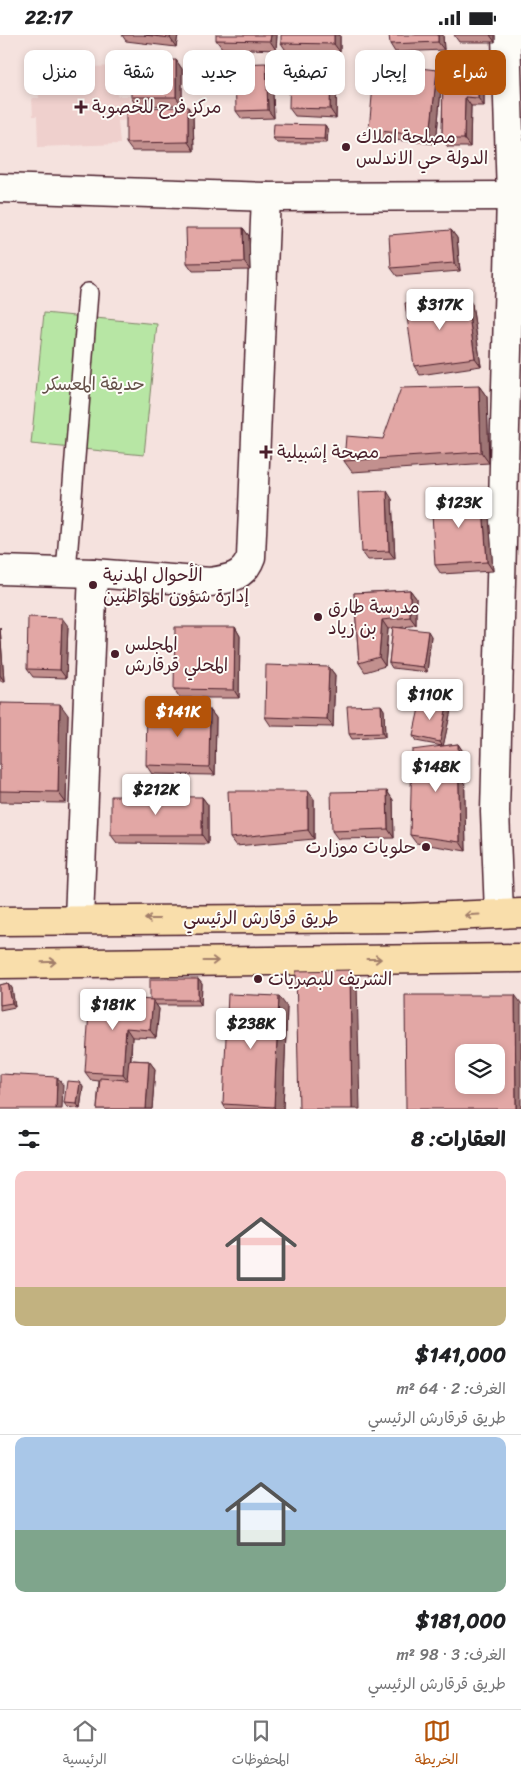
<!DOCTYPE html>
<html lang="ar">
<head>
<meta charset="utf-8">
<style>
  body { margin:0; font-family:Sriracha,"Playpen Sans Arabic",sans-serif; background:#f6f6f6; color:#202124; direction:rtl; height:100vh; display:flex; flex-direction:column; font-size:19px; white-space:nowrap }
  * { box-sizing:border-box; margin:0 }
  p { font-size:16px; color:#757577 }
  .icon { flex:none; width:28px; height:28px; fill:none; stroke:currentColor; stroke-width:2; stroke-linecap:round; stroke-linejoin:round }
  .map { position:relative; height:1074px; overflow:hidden; direction:ltr }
  .sheet { display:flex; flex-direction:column; background:#fff; flex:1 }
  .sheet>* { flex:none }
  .banner { position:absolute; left:15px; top:15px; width:491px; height:45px; direction:rtl; display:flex; gap:10px }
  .controls { position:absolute; left:455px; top:1009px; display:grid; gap:10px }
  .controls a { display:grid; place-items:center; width:50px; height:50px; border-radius:10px; background:#fff; box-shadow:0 2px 8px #0003; font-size:25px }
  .price { position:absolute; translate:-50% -42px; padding:0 11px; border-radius:5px; background:#fff; color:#222; font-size:16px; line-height:32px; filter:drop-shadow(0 1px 2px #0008) }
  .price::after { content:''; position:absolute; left:50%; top:30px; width:15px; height:11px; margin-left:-8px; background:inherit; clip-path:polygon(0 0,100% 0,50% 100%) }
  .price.active { background:#b45309; color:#fff }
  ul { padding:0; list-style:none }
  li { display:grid; align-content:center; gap:10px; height:265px; padding:0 15px }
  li+li { border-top:1px solid #e0e0e0 }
  li span { display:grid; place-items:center; height:155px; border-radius:10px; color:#555 }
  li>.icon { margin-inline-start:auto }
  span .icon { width:90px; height:90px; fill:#fffc; stroke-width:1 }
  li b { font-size:21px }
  h2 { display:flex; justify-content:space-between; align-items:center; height:60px; padding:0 15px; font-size:21px }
  .chip { padding:0 18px; border-radius:10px; background:#fff; box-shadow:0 2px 8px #0003; font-size:18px; line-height:45px }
  .chip.active { background:#b45309; color:#fff }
  .status { display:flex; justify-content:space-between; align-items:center; height:35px; padding:0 25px; background:#fff; direction:ltr }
  .status svg { height:14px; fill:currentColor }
  .dock { display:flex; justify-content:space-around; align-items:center; height:70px; border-top:1px solid #e0e0e0; background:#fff; font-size:14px; color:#757577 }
  .dock a { display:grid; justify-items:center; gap:2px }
  .dock .active { color:#b45309 }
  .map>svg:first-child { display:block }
  .built { fill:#efd0cd }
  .green { fill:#b7e6a4; stroke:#808268 }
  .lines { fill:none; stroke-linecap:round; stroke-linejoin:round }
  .service-casing { stroke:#4a1f2b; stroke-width:22 }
  .minor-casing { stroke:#4a1f2b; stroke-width:31 }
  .primary-casing { stroke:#4a1f2b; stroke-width:31 }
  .service { stroke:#fdfcf7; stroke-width:19 }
  .minor { stroke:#fdfcf7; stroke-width:28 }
  .primary { stroke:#f9deab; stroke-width:28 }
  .wall { fill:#c2908e; stroke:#4a1f2b }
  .shaded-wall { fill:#9e7574; stroke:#4a1f2b }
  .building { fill:#e2a7a5; stroke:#4a1f2b; fill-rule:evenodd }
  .oneway { stroke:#a27e6b }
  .poi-dot { fill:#4a1f2b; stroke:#fdfcf7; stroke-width:2 }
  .labels { text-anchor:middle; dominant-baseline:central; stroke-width:4; stroke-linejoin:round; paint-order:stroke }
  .poi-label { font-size:18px; fill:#4a1f2b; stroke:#fdfcf7; text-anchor:start }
  .park-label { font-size:18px; fill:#655149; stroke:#fdfcf7 }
  .street-label { font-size:18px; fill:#4a1f2b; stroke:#fdfcf7 }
</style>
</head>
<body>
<div class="status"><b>22:17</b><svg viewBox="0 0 49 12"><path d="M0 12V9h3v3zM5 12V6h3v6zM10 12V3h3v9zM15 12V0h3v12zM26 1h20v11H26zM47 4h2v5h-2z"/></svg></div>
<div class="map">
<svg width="521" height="1074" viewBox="0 0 521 1074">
  <rect width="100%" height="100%" fill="#f5e2de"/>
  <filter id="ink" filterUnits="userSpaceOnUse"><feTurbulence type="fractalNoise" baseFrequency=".02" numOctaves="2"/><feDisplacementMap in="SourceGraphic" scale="10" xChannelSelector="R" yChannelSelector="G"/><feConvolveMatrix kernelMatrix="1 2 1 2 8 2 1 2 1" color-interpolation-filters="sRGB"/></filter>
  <g filter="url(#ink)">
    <!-- built -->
    <polygon class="built" points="116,31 117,61 129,61 130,85 118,86 120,109 38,112 37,81 33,81 32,63 39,63 37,34"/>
    <!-- green -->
    <polygon class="green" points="44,278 157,289 144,420 31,409"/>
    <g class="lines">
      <defs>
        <polyline id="service" points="66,537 88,258"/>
        <g id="minor">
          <polyline points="0,153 266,162 511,161"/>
          <path d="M0 535 93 538 210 547C229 544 244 542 251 522L266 162"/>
          <polyline points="499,878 495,777 511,161 506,0"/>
          <polyline points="79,884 93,538"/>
        </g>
        <g id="primary">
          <polyline points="0,886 403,883 521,878"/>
          <polyline points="0,929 521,923"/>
        </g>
      </defs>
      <!-- service casing -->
      <use href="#service" class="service-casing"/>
      <!-- minor casing -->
      <use href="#minor" class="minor-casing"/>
      <!-- primary casing -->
      <use href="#primary" class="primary-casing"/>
      <!-- service -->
      <use href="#service" class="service"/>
      <!-- minor -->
      <use href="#minor" class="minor"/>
      <!-- primary -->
      <use href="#primary" class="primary"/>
    </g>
    <!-- wall -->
    <g class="wall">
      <polygon points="122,0 178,0 176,12 126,6"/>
      <polygon points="277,0 276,15 222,13 216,5"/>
      <polygon points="340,0 340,17 287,17 281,8"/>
      <polygon points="443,0 444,15 395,17 390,9"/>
      <polygon points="454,0 495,0 495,7 459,7"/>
      <polygon points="176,25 182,34 182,70 136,71 131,62"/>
      <polygon points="331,33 337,41 336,83 295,81 289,73"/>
      <polygon points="437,35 442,43 436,109 374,103 369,95"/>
      <polygon points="272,36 274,83 242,84 236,76"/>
      <polygon points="443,40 484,50 484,71 471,71 470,112 448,112 442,104"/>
      <polygon points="188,72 193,81 194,116 132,116 126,108"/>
      <polygon points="325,90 328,95 327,108 277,108 273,103"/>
      <polygon points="243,193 249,201 250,235 193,236 187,228"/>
      <polygon points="451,195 457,203 460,236 397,241 391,233"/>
      <polygon points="472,269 481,331 420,340 414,331"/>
      <polygon points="479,351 487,362 489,428 352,437 344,426 383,404"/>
      <polygon points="482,458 488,467 493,536 441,539 435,530"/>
      <polygon points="392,464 395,524 368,525 362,517"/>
      <polygon points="410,555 416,563 416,590 398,593 431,601 427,637 392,633 389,628 393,593 388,594 385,631 365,637 359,628 354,558"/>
      <polygon points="68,591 66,643 33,642 27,634"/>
      <polygon points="0,592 4,646 0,646"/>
      <polygon points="235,592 240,601 239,663 180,663 174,654"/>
      <polygon points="329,632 335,640 333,692 271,691 265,682"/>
      <polygon points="0,668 68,680 66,768 0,767"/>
      <polygon points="381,670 384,675 385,702 352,704 349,699"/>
      <polygon points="447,670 451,675 443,711 458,709 464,718 466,816 416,808 410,800 442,711 416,706 413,701"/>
      <polygon points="210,675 216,683 215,740 152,739 146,730"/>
      <polygon points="387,756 393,765 394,803 338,804 332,796"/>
      <polygon points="202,762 208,770 208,809 117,808 111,800"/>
      <polygon points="314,764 314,804 236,811 230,803"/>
      <polygon points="198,944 202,949 201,970 156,970 159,974 156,1003 132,1002 131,1025 149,1026 155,1034 152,1074 97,1074 99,1046 91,1045 85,1037 150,965"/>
      <polygon points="8,948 12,953 15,972 0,975 0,950"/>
      <polygon points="287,972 283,1074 226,1074 223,1069"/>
      <polygon points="83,1052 80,1074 67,1072 64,1068"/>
    </g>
    <!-- shaded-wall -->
    <g class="shaded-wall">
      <polygon points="171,0 178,0 176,12 170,3"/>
      <polygon points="271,0 277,0 276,15 270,6"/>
      <polygon points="334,0 340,0 340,17 334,9"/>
      <polygon points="438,0 443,0 444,15 438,7"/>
      <polygon points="490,0 495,0 495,7"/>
      <polygon points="176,25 182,34 182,70 176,62"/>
      <polygon points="266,28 272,36 274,83 268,75"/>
      <polygon points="331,33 337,41 336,83 330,74"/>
      <polygon points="437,35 442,43 436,109 430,101"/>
      <polygon points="478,41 484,50 484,71 478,63"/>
      <polygon points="465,62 471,71 470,112 464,104"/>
      <polygon points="188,72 193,81 194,116 188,107"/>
      <polygon points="325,90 328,95 327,108 324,104"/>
      <polygon points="243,193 249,201 250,235 244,227"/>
      <polygon points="451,195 457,203 460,236 454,228"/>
      <polygon points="466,260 472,269 481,331 475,323"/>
      <polygon points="479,351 487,362 489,428 481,417"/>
      <polygon points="387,456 392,464 395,524 389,516"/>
      <polygon points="482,458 488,467 493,536 487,527"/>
      <polygon points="410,555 416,563 416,590 410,582"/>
      <polygon points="62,583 68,591 66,643 60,635"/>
      <polygon points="382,585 388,594 385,631 379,622"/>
      <polygon points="0,592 4,646 0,640"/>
      <polygon points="235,592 240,601 239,663 234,655"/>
      <polygon points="428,596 431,601 427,637 423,632"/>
      <polygon points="329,632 335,640 333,692 327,684"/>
      <polygon points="60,669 68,680 66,768 58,757"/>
      <polygon points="381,670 384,675 385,702 382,698"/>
      <polygon points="447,670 451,675 443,712 440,707"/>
      <polygon points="210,675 216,683 215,740 209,732"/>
      <polygon points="458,709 464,718 466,816 460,807"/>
      <polygon points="308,756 314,764 314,804 308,795"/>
      <polygon points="387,756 393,765 394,803 388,794"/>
      <polygon points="202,762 208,770 208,809 202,800"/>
      <polygon points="350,935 357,947 360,1074 352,1074"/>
      <polygon points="198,944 202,949 201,970 198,965"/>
      <polygon points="8,948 12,953 15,972 12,968"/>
      <polygon points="515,960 521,968 521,1074 516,1074"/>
      <polygon points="279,961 287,972 283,1074 276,1074 274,1072"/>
      <polygon points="153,965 159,974 156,1003 150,995"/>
      <polygon points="126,993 132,1002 129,1047 123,1039"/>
      <polygon points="149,1026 155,1034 152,1074 146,1074"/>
      <polygon points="57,1042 63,1050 62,1074 56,1074"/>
      <polygon points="80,1047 83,1052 80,1074 77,1069"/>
    </g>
    <!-- building -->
    <g class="building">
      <polygon points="144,0 171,0 170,3"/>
      <polygon points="216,0 271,0 270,6 216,5"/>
      <polygon points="281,0 334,0 334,9 281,8"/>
      <polygon points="389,0 438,0 438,7 390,9"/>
      <polygon points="176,25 176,62 131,62 131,26"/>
      <polygon points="266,28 268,75 236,76 235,29"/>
      <polygon points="375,28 437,35 430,101 369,95"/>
      <polygon points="290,32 331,33 330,74 289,73"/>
      <polygon points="443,40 478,41 478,63 465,62 464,104 442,104"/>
      <polygon points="188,72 188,107 126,108 126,73"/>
      <polygon points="274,89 325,90 324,104 273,103"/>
      <polygon points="186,193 243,193 244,227 187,228"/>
      <polygon points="451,195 454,228 391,233 389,200"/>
      <polygon points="466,260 475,323 414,331 405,268"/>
      <polygon points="479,351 481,417 344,426 346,401 383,404 401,353"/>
      <polygon points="387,456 389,516 362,517 359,457"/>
      <polygon points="482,458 487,527 435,530 431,461"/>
      <polygon points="410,555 410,582 382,585 379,622 359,628 354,558"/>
      <polygon points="28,582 62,583 60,635 27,634"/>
      <polygon points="175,592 235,592 234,655 174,654"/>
      <polygon points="393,592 428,596 423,632 389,628"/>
      <polygon points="266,630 329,632 327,684 265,682"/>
      <polygon points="421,664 447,670 440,707 413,701"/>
      <polygon points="0,668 60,669 58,757 0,756"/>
      <polygon points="381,670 382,698 349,699 347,671"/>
      <polygon points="147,674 210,675 209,732 146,730"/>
      <polygon points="458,709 460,807 410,800 412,715"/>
      <polygon points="228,756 308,756 308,795 230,803"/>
      <polygon points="387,756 388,794 332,796 331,757"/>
      <polygon points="111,761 202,762 202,800 111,800"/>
      <polygon points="350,935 352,1074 299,1074 296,936"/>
      <rect x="150" y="944" width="48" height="21"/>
      <polygon points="8,948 12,968 0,970 0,950"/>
      <polygon points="228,959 279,961 274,1072 223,1069"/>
      <path d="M405 960H515L516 1074H406ZM464 1018H496V1050H464Z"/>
      <polygon points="90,961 153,965 150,995 126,993 123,1039 85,1037"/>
      <polygon points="129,1025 149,1026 146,1074 97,1074 100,1043 127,1045"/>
      <polygon points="0,1039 57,1042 56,1074 0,1074"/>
      <polygon points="67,1046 80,1047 77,1069 64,1068"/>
    </g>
    <!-- one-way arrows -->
    <defs><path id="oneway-shaft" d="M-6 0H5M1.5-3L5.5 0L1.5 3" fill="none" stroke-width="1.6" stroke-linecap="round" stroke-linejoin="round" transform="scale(1.25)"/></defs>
    <g class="oneway">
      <use href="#oneway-shaft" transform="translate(472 880) rotate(177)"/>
      <use href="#oneway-shaft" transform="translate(152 884) rotate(180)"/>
      <use href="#oneway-shaft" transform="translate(374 924)"/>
      <use href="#oneway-shaft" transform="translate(211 926)"/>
      <use href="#oneway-shaft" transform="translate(49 927) rotate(-2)"/>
    </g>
  </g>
  <!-- markers -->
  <g class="poi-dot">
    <path d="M78.5 64.5h5v5h5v5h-5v5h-5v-5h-5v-5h5z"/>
    <circle cx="346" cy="112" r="5"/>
    <path d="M263.5 409.5h5v5h5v5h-5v5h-5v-5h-5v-5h5z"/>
    <circle cx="93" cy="550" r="5"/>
    <circle cx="318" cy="582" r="5"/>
    <circle cx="115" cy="619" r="5"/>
    <circle cx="426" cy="812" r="5"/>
    <circle cx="258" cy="944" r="5"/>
  </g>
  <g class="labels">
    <!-- poi labels -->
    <g class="poi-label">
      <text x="92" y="72">مركز فرح للخصوبة</text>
      <text x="356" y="102">مصلحة املاك<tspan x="356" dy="21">الدولة حي الاندلس</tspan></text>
      <text x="277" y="417">مصحة إشبيلية</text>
      <text x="103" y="540">الأحوال المدنية<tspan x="103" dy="21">إدارة شؤون المواطنين</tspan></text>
      <text x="328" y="572">مدرسة طارق<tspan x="328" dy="21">بن زياد</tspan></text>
      <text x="125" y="609">المجلس<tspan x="125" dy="21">المحلي قرقارش</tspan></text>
      <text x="416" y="812" text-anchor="end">حلويات موزارت</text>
      <text x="268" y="944">الشريف للبصريات</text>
    </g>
    <!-- park labels -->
    <g class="park-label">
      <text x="94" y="349">حديقة المعسكر</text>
    </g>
    <!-- street labels -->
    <g class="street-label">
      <text x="261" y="883">طريق قرقارش الرئيسي</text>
    </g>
  </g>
</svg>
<div class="controls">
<a><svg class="icon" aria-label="layers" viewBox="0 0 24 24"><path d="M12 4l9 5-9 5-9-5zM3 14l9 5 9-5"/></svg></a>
</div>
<b class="price" style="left:440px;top:296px">$317K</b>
<b class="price" style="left:459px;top:494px">$123K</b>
<b class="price" style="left:430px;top:686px">$110K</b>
<b class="price active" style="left:178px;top:703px">$141K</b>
<b class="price" style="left:436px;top:758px">$148K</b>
<b class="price" style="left:156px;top:781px">$212K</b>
<b class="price" style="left:113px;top:996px">$181K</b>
<b class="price" style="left:251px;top:1015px">$238K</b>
<div class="banner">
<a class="chip active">شراء</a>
<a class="chip">إيجار</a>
<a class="chip">تصفية</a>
<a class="chip">جديد</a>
<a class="chip">شقة</a>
<a class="chip">منزل</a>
</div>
</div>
<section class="sheet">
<h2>العقارات: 8<svg class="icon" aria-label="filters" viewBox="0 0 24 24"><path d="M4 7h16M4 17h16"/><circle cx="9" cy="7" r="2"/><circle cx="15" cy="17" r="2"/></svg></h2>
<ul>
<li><span style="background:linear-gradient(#f6c9c9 75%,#c2b280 0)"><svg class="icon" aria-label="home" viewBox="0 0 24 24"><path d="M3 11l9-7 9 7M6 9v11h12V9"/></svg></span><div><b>$141,000</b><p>الغرف: 2 · 64 m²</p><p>طريق قرقارش الرئيسي</p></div></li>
<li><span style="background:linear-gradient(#a9c7e8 60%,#7fa58c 0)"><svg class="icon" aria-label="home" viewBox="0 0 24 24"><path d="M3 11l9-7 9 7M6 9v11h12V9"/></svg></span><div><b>$181,000</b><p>الغرف: 3 · 98 m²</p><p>طريق قرقارش الرئيسي</p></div></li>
</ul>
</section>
<nav class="dock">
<a class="active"><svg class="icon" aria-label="map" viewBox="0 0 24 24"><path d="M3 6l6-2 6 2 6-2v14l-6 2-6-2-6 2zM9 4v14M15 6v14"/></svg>الخريطة</a>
<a><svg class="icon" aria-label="saved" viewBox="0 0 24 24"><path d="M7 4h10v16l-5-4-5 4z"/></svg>المحفوظات</a>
<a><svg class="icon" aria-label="home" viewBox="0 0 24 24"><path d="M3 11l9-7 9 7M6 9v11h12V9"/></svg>الرئيسية</a>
</nav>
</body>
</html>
